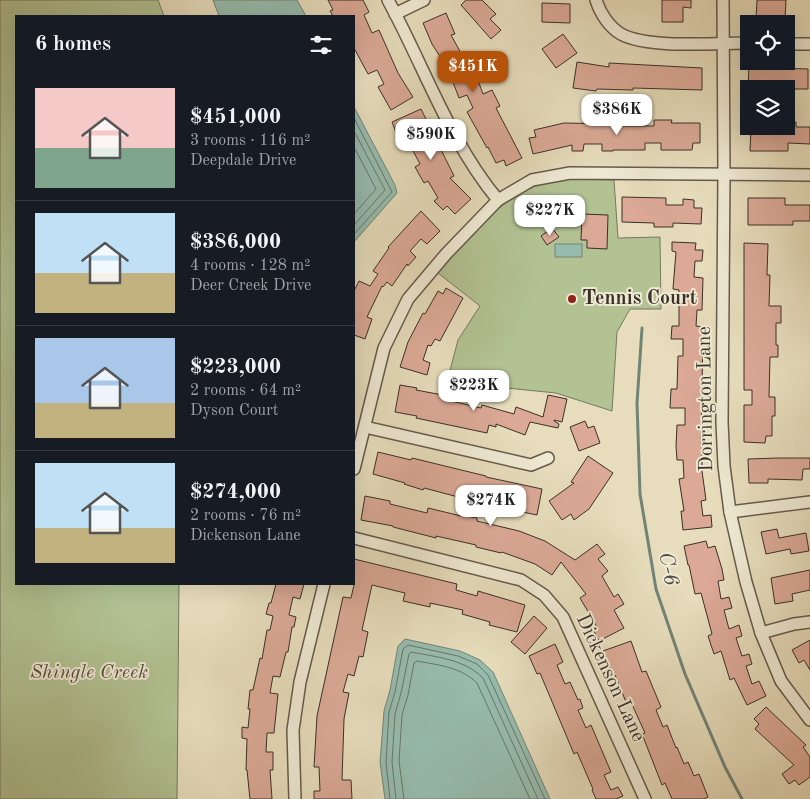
<!DOCTYPE html>
<html lang="en">
<head>
<meta charset="utf-8">
<style>
  body { margin:0; font-family:"Old Standard TT",serif; background:#20242c; color:#f1f3f6; height:100vh; display:flex; flex-direction:column; font-size:19px; white-space:nowrap }
  * { box-sizing:border-box; margin:0 }
  p { font-size:16px; color:#9ea1a6 }
  .icon { flex:none; width:28px; height:28px; fill:none; stroke:currentColor; stroke-width:2; stroke-linecap:round; stroke-linejoin:round }
  .map { position:relative; flex:1; overflow:hidden }
  .drawer { position:absolute; left:15px; top:15px; width:340px; height:570px; display:flex; flex-direction:column; background:#171b24; border-radius:0px; box-shadow:0 5px 20px #0002 }
  .drawer>* { flex:none }
  .buttons { position:absolute; left:740px; top:15px; display:grid; gap:10px }
  .buttons a { display:grid; place-items:center; width:55px; height:55px; border-radius:0px; background:#171b24; box-shadow:0 5px 20px #0002; font-size:25px }
  .price { position:absolute; translate:-50% -42px; padding:0 11px; border-radius:10px; background:#fff; color:#222; font-size:16px; line-height:32px; filter:drop-shadow(0 1px 2px #0008) }
  .price::after { content:''; position:absolute; left:50%; top:30px; width:15px; height:11px; margin-left:-8px; background:inherit; clip-path:polygon(0 0,100% 0,50% 100%) }
  .price.selected { background:#b45309; color:#fff }
  ul { padding:0; list-style:none }
  li { display:flex; align-items:center; gap:15px; height:125px; padding:0 20px }
  li+li { border-top:1px solid #363941 }
  li span { display:grid; place-items:center; flex:none; width:140px; height:100px; border-radius:0px; color:#555 }
  li>.icon { margin-inline-start:auto }
  span .icon { width:60px; height:60px; fill:#fffc; stroke-width:1 }
  li b { font-size:21px }
  h2 { display:flex; justify-content:space-between; align-items:center; height:60px; padding:0 20px; font-size:21px }
  .map>svg:first-child { display:block }
  .green { fill:#b2c293; stroke:#76795e }
  .water { fill:#97bcae; stroke:#728478 }
  .lines { fill:none; stroke-linecap:round; stroke-linejoin:round }
  .shore { stroke:#68766b; stroke-width:1 }
  .stream { stroke:#728478; stroke-width:3 }
  .building { fill:#dba996; stroke:#3a3028 }
  .minor-casing { stroke:#655b4d; stroke-width:14 }
  .minor { stroke:#efe9d3; stroke-width:11 }
  .poi-dot { fill:#8f2418; stroke:#efe9d3; stroke-width:2 }
  .labels { text-anchor:middle; dominant-baseline:central; stroke-width:4; stroke-linejoin:round; paint-order:stroke }
  .poi-label { font-size:20px; font-weight:bold; fill:#3a3028; stroke:#efe9d3; text-anchor:start }
  .street-label { font-size:20px; fill:#3a3028; stroke:#efe9d3 }
  .park-label { font-size:20px; font-style:italic; fill:#524d3d; stroke:#efe9d3 }
  .water-label { font-size:21px; font-style:italic; fill:#4d4c43; stroke:#efe9d3 }
</style>
</head>
<body>
<div class="map">
<svg width="810" height="799" viewBox="0 0 810 799">
  <rect width="100%" height="100%" fill="#e7ddbc"/>
  <filter id="stains"><feTurbulence type="fractalNoise" baseFrequency=".004" numOctaves="4"/><feColorMatrix values="0 0 0 0 .2 0 0 0 0 .09 0 0 0 0 .02 0 0 0 .5 -.17"/></filter>
  <radialGradient id="worn" r=".72"><stop offset=".6" stop-color="#630" stop-opacity="0"/><stop offset="1" stop-color="#630" stop-opacity=".3"/></radialGradient>
  <!-- green -->
  <g class="green">
    <polygon points="0,0 158,0 164,16 16,16 16,584 179,584 177,799 0,799"/>
    <path d="M556 179 614 180 618 238 660 237 661 309H630L617 332 612 411 556 393 447 382 458 340 480 306 438 273C464 240 489 210 527 190 536 185 547 183 556 179Z"/>
  </g>
  <!-- water -->
  <g class="water">
    <polygon points="213,0 297,0 306,16 219,16"/>
    <polygon points="354,107 395,185 397,193 354,242"/>
    <rect x="555" y="244" width="27" height="13"/>
    <polygon points="405,639 460,651 480,660 493,672 550,799 385,799 380,762 384,711 390,690 398,646"/>
  </g>
  <g class="lines">
    <!-- shore -->
    <g class="shore">
      <polyline points="354,118 392,192 354,234"/>
      <polyline points="354,131 385,190 354,225"/>
      <polyline points="354,147 376,189 354,214"/>
      <polyline points="390,799 386,762 389,712 395,692 403,649 408,645 458,656 477,664 488,675 545,799"/>
      <path d="M396 799 392 762 395 714 401 693 409 654 411 652C436 657 464 659 483 678L538 799"/>
      <path d="M404 799 399 761 402 715 408 695 414 663 417 661C438 665 461 667 477 683L530 799"/>
    </g>
    <!-- stream -->
    <polyline class="stream" points="642,328 637,403 640,494 656,589 685,674 725,767 742,799"/>
  </g>
  <!-- building -->
  <g class="building">
    <polygon points="328,0 363,0 369,12 364,15 372,33 379,30 398,73 413,97 391,110 378,87 384,84 377,70 368,74 354,48 354,16 333,16 330,11 333,10"/>
    <polygon points="466,0 482,0 496,14 490,19 501,30 491,39 461,5"/>
    <polygon points="662,0 691,0 691,8 683,7 683,22 662,22"/>
    <polygon points="757,0 786,0 785,20 756,20"/>
    <polygon points="542,3 570,4 570,23 542,22"/>
    <polygon points="446,13 455,34 451,35 468,66 472,64 483,94 492,90 500,106 496,108 522,158 506,166 504,160 496,163 488,147 487,148 467,112 473,108 467,95 459,98 448,69 432,44 423,23"/>
    <polygon points="563,34 577,53 556,68 542,49"/>
    <polygon points="577,62 609,67 609,63 702,68 702,90 633,88 633,90 597,89 596,91 573,88"/>
    <polygon points="749,65 775,65 775,68 808,69 808,89 748,89"/>
    <polygon points="421,109 454,176 450,178 471,199 455,214 447,206 443,210 434,201 438,198 428,181 424,183 415,167 420,164 403,132 397,135 392,122"/>
    <polygon points="654,120 672,120 671,123 700,123 700,143 693,143 692,150 661,150 661,143 645,143 645,150 613,150 613,151 602,151 602,144 584,144 583,151 572,151 572,145 533,154 529,138 536,137 534,130 564,123 614,124 614,126 654,126"/>
    <polygon points="786,121 796,122 796,127 810,127 810,144 788,143 788,151 750,151 751,128 778,129 778,126 786,126"/>
    <polygon points="622,197 666,198 666,205 683,205 683,199 694,200 694,208 702,208 701,224 673,223 673,227 654,227 654,223 622,222"/>
    <polygon points="748,198 785,198 785,205 810,205 810,221 793,221 793,225 748,225"/>
    <polygon points="421,211 440,231 427,244 421,239 410,251 416,257 408,266 407,264 392,286 387,282 383,287 382,286 367,317 372,319 365,339 354,335 354,291 359,281 370,286 378,274 373,271 389,248 388,247"/>
    <polygon points="582,214 608,215 607,249 587,248 587,240 581,240"/>
    <polygon points="552,228 559,237 547,245 541,236"/>
    <polygon points="672,242 696,243 695,250 703,250 702,261 695,261 694,277 703,278 702,310 697,310 696,326 703,327 701,445 702,445 702,471 706,500 701,501 703,516 711,515 712,527 683,530 681,511 684,511 679,479 684,478 683,460 677,460 676,446 677,425 685,425 685,408 670,408 671,389 677,389 678,356 683,356 683,339 671,339 672,326 679,326 679,290 673,289 676,252 672,251"/>
    <polygon points="744,243 768,244 767,275 770,275 769,306 781,306 781,323 776,323 776,345 778,345 778,357 770,357 769,397 775,397 775,416 772,416 772,436 766,436 765,443 744,442 744,405 752,405 752,390 744,390"/>
    <polygon points="446,288 463,298 440,341 435,339 431,346 428,345 423,360 430,363 427,375 400,367 408,342 423,313 425,314 438,291 443,294"/>
    <polygon points="400,385 417,388 416,390 448,396 447,400 481,408 482,405 514,414 516,407 543,417 548,395 567,399 562,422 554,420 554,421 559,424 558,428 530,422 525,435 496,424 496,427 489,425 487,433 416,418 417,416 395,412"/>
    <polygon points="585,421 588,428 594,426 600,443 579,451 570,427"/>
    <polygon points="378,452 411,460 412,458 486,476 486,477 542,489 537,515 494,506 496,501 475,497 471,517 477,518 477,521 519,531 545,541 575,560 597,544 605,554 598,559 608,571 602,576 614,597 618,594 624,604 614,610 624,628 599,641 593,629 597,627 580,598 586,594 561,562 552,575 535,564 502,552 501,553 476,547 476,545 436,536 436,538 393,527 393,526 361,520 365,496 390,501 390,504 427,513 428,508 461,516 464,501 461,500 462,498 424,488 423,490 404,484 405,483 373,474"/>
    <polygon points="588,456 613,473 589,509 574,520 571,514 562,520 549,501 574,483 571,482"/>
    <polygon points="778,458 810,458 810,469 803,469 802,480 768,479 768,483 749,483 748,459"/>
    <polygon points="777,529 779,538 806,533 809,551 791,554 790,549 766,554 761,532"/>
    <polygon points="706,541 708,548 715,546 722,569 724,580 718,581 721,599 729,597 732,608 724,610 729,629 739,625 742,636 736,638 742,656 749,654 752,664 746,666 752,684 759,681 766,696 747,705 734,678 730,680 721,651 714,654 708,636 712,634 701,593 695,594 689,565 688,565 684,546"/>
    <polygon points="354,559 457,584 456,590 477,596 478,591 525,605 517,632 489,625 490,622 462,614 463,610 430,603 430,607 403,601 405,593 372,585 362,630 368,632 363,657 359,656 354,676 348,674 343,692 349,693 344,719 342,780 351,780 352,799 314,799 314,791 320,791 319,767 314,767 317,716 343,597 351,598 354,585"/>
    <polygon points="810,570 810,590 792,594 793,601 775,604 771,578"/>
    <polygon points="276,584 304,584 300,599 293,597 289,615 296,617 294,627 292,627 288,652 286,652 280,677 273,676 270,693 278,694 274,733 267,733 266,752 273,752 273,770 270,770 272,799 250,799 247,770 246,770 247,739 242,738 242,727 248,728 250,709 248,709 250,690 253,690 260,658 262,659 267,630 270,630 273,616 266,614 269,603 271,603"/>
    <polygon points="534,616 547,628 525,654 511,642"/>
    <polygon points="810,640 810,670 804,660 799,663 792,650"/>
    <polygon points="631,641 642,672 646,671 661,707 656,710 663,727 667,725 676,748 677,747 684,764 688,762 694,776 699,774 708,797 704,799 672,799 665,783 662,785 642,734 645,733 630,700 626,702 615,675 612,676 603,651"/>
    <polygon points="555,644 563,662 557,665 565,684 570,682 578,700 580,699 583,708 578,710 586,728 591,725 611,772 604,775 611,790 618,787 623,796 616,799 596,799 592,790 593,789 577,752 574,754 540,673 537,674 529,656"/>
    <polygon points="766,707 806,745 803,747 810,757 810,777 799,785 795,780 789,784 782,774 794,765 755,729 759,724 754,719"/>
  </g>
  <g class="lines">
    <defs>
      <g id="minor">
        <path d="M388 0C424 66 449 141 498 200"/>
        <path d="M596 0C600 13 609 27 621 34 648 49 717 43 749 43"/>
        <polyline points="723,0 724,175 722,422 724,466 730,512 746,582 761,633 781,681 810,720"/>
        <polyline points="395,14 424,0"/>
        <polyline points="786,44 810,44"/>
        <polyline points="365,427 531,465 548,458"/>
        <polyline points="354,469 384,348 408,299 446,254 498,200 532,180 570,173 810,175"/>
        <polyline points="730,512 810,502"/>
        <polyline points="354,538 521,580 544,595 563,617 645,799"/>
        <polyline points="761,633 794,624 810,622"/>
        <polyline points="295,799 293,730 300,682 324,584"/>
      </g>
    </defs>
    <!-- minor casing -->
    <use href="#minor" class="minor-casing"/>
    <!-- minor -->
    <use href="#minor" class="minor"/>
  </g>
  <!-- markers -->
  <circle class="poi-dot" cx="572" cy="299" r="5"/>
  <g class="labels">
    <!-- poi labels -->
    <g class="poi-label">
      <text x="582" y="299">Tennis Court</text>
    </g>
    <!-- street labels -->
    <g class="street-label">
      <text transform="translate(706 399) rotate(-91)">Dorrington Lane</text>
      <text transform="translate(610 678) rotate(65)">Dickenson Lane</text>
    </g>
    <!-- park labels -->
    <g class="park-label">
      <text x="89" y="673">Shingle Creek</text>
    </g>
    <!-- water labels -->
    <g class="water-label">
      <text transform="translate(668 569) rotate(79)">C-6</text>
    </g>
  </g>
  <rect width="100%" height="100%" filter="url(#stains)"/>
  <rect width="100%" height="100%" fill="url(#worn)"/>
</svg>
<div class="buttons">
<a><svg class="icon" aria-label="locate" viewBox="0 0 24 24"><circle cx="12" cy="12" r="6"/><path d="M12 2v4M12 18v4M2 12h4M18 12h4"/></svg></a>
<a><svg class="icon" aria-label="layers" viewBox="0 0 24 24"><path d="M12 4l9 5-9 5-9-5zM3 14l9 5 9-5"/></svg></a>
</div>
<b class="price selected" style="left:473px;top:93px">$451K</b>
<b class="price" style="left:617px;top:136px">$386K</b>
<b class="price" style="left:431px;top:161px">$590K</b>
<b class="price" style="left:550px;top:237px">$227K</b>
<b class="price" style="left:474px;top:412px">$223K</b>
<b class="price" style="left:491px;top:527px">$274K</b>
<section class="drawer">
<h2>6 homes<svg class="icon" aria-label="filters" viewBox="0 0 24 24"><path d="M4 7h16M4 17h16"/><circle cx="9" cy="7" r="2"/><circle cx="15" cy="17" r="2"/></svg></h2>
<ul>
<li><span style="background:linear-gradient(#f6c9c9 60%,#7fa58c 0)"><svg class="icon" aria-label="home" viewBox="0 0 24 24"><path d="M3 11l9-7 9 7M6 9v11h12V9"/></svg></span><div><b>$451,000</b><p>3 rooms · 116 m²</p><p>Deepdale Drive</p></div></li>
<li><span style="background:linear-gradient(#bfe0f5 60%,#c2b280 0)"><svg class="icon" aria-label="home" viewBox="0 0 24 24"><path d="M3 11l9-7 9 7M6 9v11h12V9"/></svg></span><div><b>$386,000</b><p>4 rooms · 128 m²</p><p>Deer Creek Drive</p></div></li>
<li><span style="background:linear-gradient(#a9c7e8 65%,#c2b280 0)"><svg class="icon" aria-label="home" viewBox="0 0 24 24"><path d="M3 11l9-7 9 7M6 9v11h12V9"/></svg></span><div><b>$223,000</b><p>2 rooms · 64 m²</p><p>Dyson Court</p></div></li>
<li><span style="background:linear-gradient(#bfe0f5 65%,#c2b280 0)"><svg class="icon" aria-label="home" viewBox="0 0 24 24"><path d="M3 11l9-7 9 7M6 9v11h12V9"/></svg></span><div><b>$274,000</b><p>2 rooms · 76 m²</p><p>Dickenson Lane</p></div></li>
</ul>
</section>
</div>
</body>
</html>
